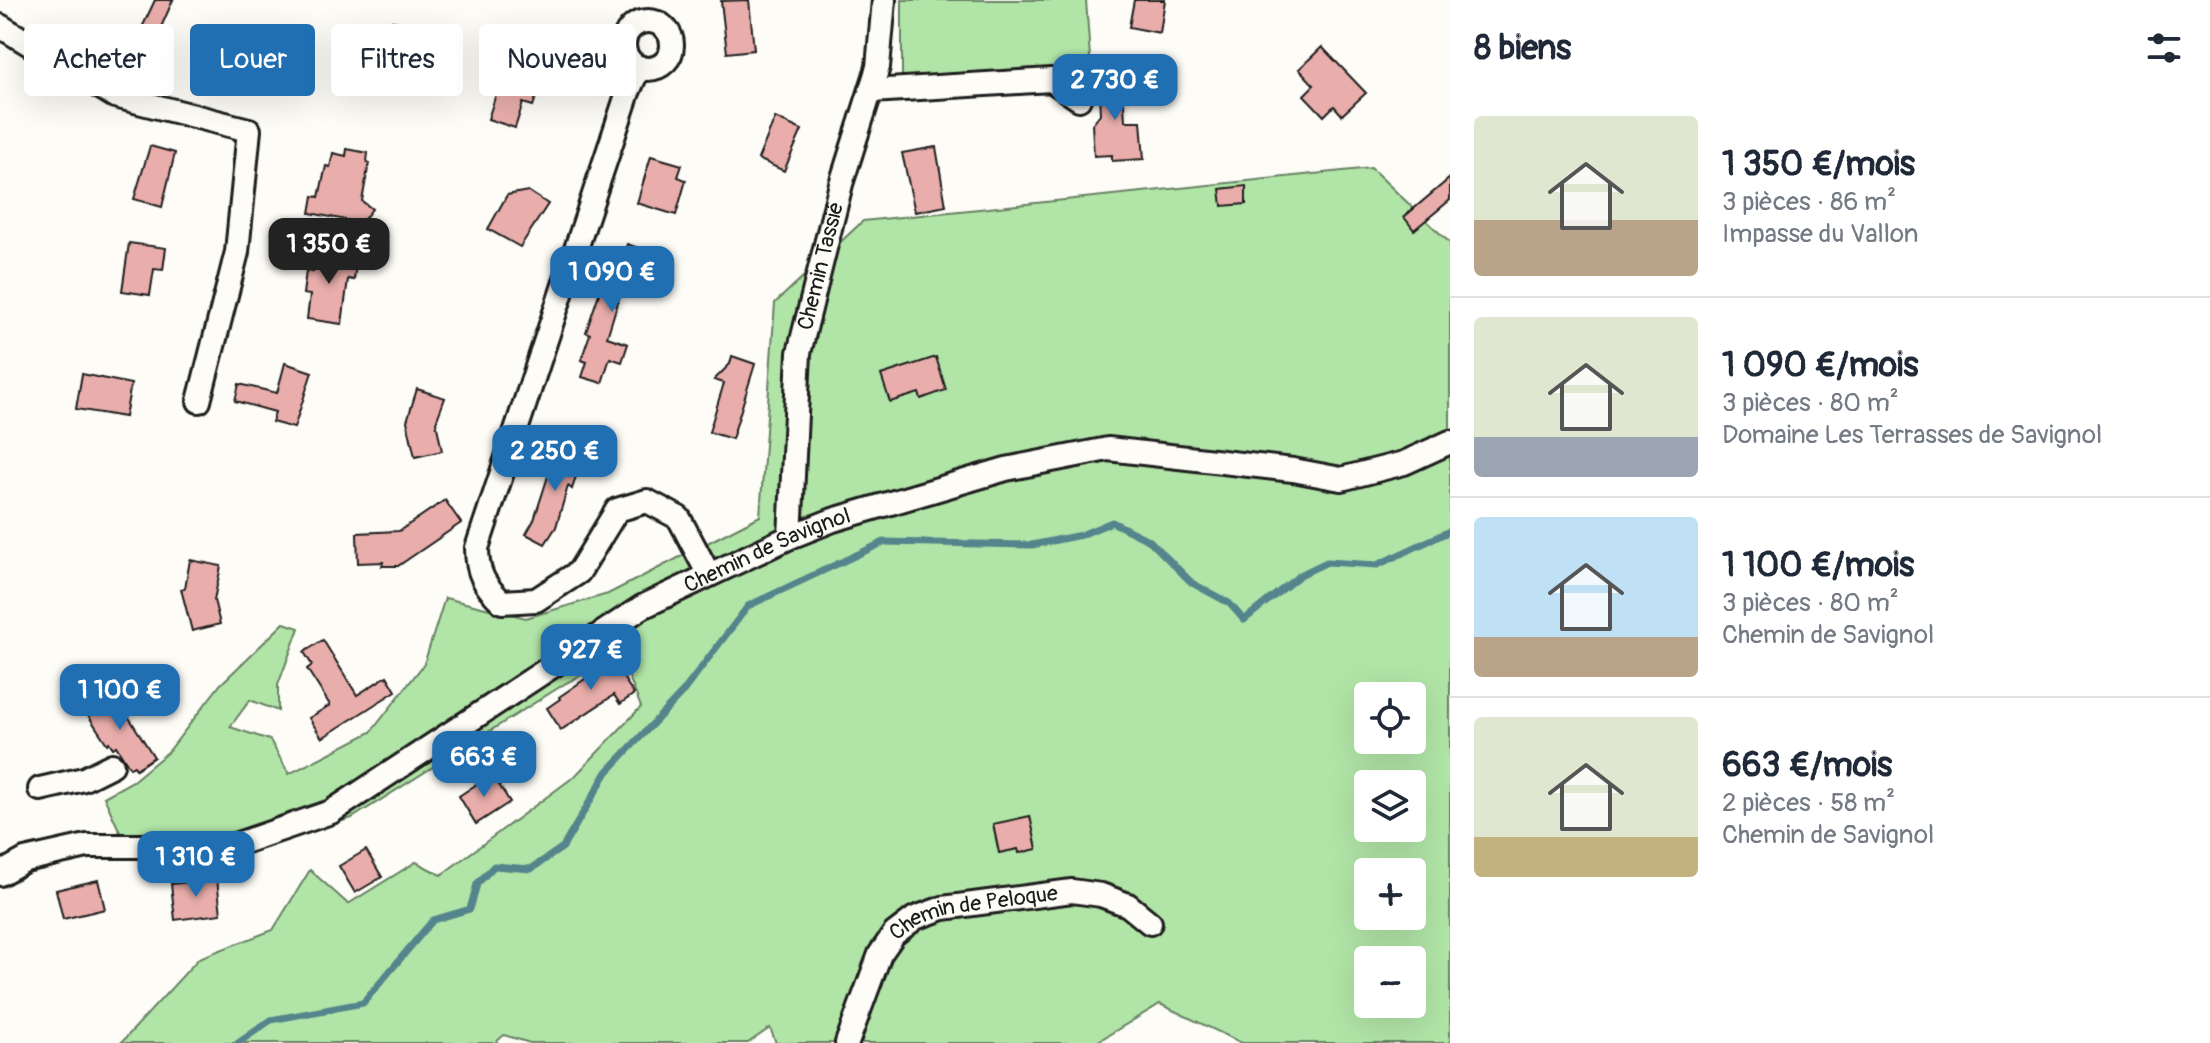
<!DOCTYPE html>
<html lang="fr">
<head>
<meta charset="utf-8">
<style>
  body { margin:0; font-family:Pangolin,sans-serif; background:#f2f2f3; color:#1f2937; height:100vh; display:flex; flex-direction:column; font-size:30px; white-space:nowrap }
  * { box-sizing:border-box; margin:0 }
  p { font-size:26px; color:#747a83 }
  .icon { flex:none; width:44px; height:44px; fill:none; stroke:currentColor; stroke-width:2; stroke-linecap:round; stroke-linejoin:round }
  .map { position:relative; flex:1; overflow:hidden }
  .panel { display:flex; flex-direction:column; background:#fff; width:760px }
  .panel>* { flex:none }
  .banner { position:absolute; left:24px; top:24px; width:760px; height:72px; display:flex; gap:16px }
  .buttons { position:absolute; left:1354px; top:682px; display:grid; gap:16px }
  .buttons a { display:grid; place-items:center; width:72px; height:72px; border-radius:8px; background:#fff; box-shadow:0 8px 32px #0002; font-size:40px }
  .price { position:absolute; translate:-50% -68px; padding:0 18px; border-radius:16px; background:#1f6fb2; color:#fff; font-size:26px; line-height:52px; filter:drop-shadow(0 2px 4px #0008) }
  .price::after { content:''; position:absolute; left:50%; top:48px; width:24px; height:18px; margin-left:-12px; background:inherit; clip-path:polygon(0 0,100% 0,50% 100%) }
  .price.on { background:#222; color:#fff }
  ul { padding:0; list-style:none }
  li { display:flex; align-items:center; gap:24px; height:200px; padding:0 24px }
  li+li { border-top:2px solid #e0e1e3 }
  li span { display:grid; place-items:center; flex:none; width:224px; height:160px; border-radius:8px; color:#555 }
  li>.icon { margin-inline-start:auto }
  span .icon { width:96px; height:96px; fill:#fffc; stroke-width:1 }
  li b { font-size:34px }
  h2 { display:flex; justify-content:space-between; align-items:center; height:96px; padding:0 24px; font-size:34px }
  .tag { padding:0 28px; border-radius:8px; background:#fff; box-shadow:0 8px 32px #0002; font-size:28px; line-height:72px }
  .tag.on { background:#1f6fb2; color:#fff }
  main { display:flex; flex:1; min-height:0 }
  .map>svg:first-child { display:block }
  .green { fill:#b1e5a7; stroke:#668062; stroke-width:2; fill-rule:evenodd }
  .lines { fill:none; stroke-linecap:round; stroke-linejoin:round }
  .stream { stroke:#55858c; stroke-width:7 }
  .building { fill:#e9aeab; stroke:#1c1c1c; stroke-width:2 }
  .street-casing { stroke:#1c1c1c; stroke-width:28 }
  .street { stroke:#fdfcf7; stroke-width:22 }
  .labels { text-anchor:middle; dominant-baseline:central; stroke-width:8; stroke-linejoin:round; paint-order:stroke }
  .street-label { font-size:22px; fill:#1c1c1c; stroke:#fdfcf7 }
</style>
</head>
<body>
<main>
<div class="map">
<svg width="1450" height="1043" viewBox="0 0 1450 1043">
  <rect width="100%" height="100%" fill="#fdfcf7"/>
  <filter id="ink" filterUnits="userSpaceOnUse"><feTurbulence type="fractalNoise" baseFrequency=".0125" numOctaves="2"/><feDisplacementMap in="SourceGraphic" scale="16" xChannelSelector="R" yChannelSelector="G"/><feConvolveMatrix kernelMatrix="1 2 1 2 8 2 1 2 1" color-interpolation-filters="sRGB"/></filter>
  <g filter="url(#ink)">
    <!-- green -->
    <g class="green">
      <polygon points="902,0 1086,0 1091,72 902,78"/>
      <path d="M1371 168 1450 243V1043H1242L1160 1004 1095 1043H776L770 1028 748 1043H530L504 1035 495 1043H121L199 958 273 930 310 870 348 904 416 862 441 875 575 776 641 707 620 655 566 683 352 818 263 846 124 841 104 797 133 781 169 751 220 685 284 623 299 628 278 685V711L250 700 230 727 270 740 289 774 371 732 424 664 445 598 526 618 608 594 760 516 775 303 863 221ZM1368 696H1412V740H1368ZM1368 784H1412V828H1368ZM1368 872H1412V916H1368ZM1368 960H1412V1004H1368Z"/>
    </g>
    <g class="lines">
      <!-- stream -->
      <polyline class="stream" points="238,1043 271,1020 363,1003 433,920 470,909 477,884 494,866 531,869 563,847 607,772 682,693 748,606 884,542 1032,545 1081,535 1112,522 1150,541 1192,583 1229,603 1244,620 1300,575 1327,562 1377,565 1450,531"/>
    </g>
    <!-- building -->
    <g class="building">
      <polygon points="155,0 173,0 155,41 139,34"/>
      <polygon points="749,0 754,50 727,53 721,1"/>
      <polygon points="1134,0 1165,0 1160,33 1129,27"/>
      <polygon points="392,21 443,28 438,62 388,56"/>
      <polygon points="1322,47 1366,93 1342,115 1334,106 1324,116 1304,95 1314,85 1299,69"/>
      <polygon points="506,63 532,71 528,82 540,86 533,106 523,103 515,128 488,119"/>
      <polygon points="1122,69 1125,121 1141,121 1144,159 1112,161 1112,155 1094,156 1092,124 1100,114 1098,71"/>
      <polygon points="775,118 802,130 784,171 758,159"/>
      <polygon points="150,146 175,153 162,207 134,199"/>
      <polygon points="936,147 946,206 915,212 902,153"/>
      <polygon points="347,149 368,153 367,162 369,163 362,201 372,209 361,223 310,213 313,196 319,197 326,166 330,167 333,153 346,156"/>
      <polygon points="651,156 682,165 678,177 686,180 676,215 637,203"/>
      <polygon points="1450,178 1450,200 1414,230 1404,217"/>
      <polygon points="1246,186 1246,204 1222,206 1220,189"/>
      <polygon points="528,191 548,204 520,247 488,229 507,195"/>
      <polygon points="129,243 166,248 163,270 154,269 150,295 122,291"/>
      <polygon points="627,244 650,252 636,297 621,292 607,337 628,344 622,362 610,358 602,383 582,377 587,362 581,360 590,334 586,332 606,273 616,276"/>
      <polygon points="316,251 357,256 354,280 348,279 342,324 307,319 310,295 303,294 306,271 313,272"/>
      <polygon points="732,356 755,364 732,439 709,432 724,383 714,380 730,364"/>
      <polygon points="936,357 946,390 921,399 919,393 890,402 881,375"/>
      <polygon points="285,363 312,372 294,428 272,422 275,412 235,401 239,384 277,393"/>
      <polygon points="82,374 131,384 125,417 76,409"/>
      <polygon points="417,389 445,398 436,422 442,451 415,457 407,421"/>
      <polygon points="558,445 583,454 572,489 568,486 556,527 545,544 526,534 534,520"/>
      <polygon points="445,500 461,523 398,566 382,566 383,562 358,563 357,533 399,531"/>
      <polygon points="190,560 221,566 214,600 220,624 192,631 181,589 185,588"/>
      <polygon points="323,640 357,695 387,676 396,691 322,738 309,718 330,705 307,669 312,665 304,652"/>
      <polygon points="604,649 634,694 620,704 614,695 561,730 547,708 560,699 559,697 598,670 600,672 590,658"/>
      <polygon points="114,694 154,757 136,769 134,766 130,768 116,746 113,748 109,742 107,744 86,712"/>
      <polygon points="492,774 510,802 476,824 459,796"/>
      <polygon points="1030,816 1037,849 1019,853 1018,849 999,853 993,824"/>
      <polygon points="366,850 382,877 355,893 339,866"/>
      <polygon points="217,879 221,914 175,920 171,884"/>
      <polygon points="98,880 105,909 63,919 56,890"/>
    </g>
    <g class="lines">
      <defs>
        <g id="street">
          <circle cx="648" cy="45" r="24"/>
          <polyline points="0,26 115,96 249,130 237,252 199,401"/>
          <path d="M639 67 628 92 477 548C477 573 484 585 502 602L536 600 579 572 617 510 647 501 679 518 709 575"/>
          <polyline points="871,91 1051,80 1079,99"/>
          <path id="s1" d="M790 537 799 353 841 184 878 67 884 0"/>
          <polyline points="40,789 84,779 112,765"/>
          <path id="s2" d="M0 874 25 860 87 846H232L331 812 642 607 790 537 833 520 1006 469 1108 449 1293 470 1341 479 1404 463 1450 442"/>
          <path id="s3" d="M847 1043 880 954 894 934 915 918 943 908 1072 891 1101 895 1128 905 1150 923"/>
        </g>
      </defs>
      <!-- street casing -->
      <use href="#street" class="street-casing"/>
      <!-- street -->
      <use href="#street" class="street"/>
    </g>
  </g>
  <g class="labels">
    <!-- street labels -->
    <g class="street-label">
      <text stroke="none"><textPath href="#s1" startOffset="274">Chemin Tassié</textPath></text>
      <text stroke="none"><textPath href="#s2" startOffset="852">Chemin de Savignol</textPath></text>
      <text stroke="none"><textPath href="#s3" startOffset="204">Chemin de Peloque</textPath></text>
    </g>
  </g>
</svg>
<div class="buttons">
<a><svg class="icon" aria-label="locate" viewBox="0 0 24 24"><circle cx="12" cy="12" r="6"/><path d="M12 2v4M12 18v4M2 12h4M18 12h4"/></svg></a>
<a><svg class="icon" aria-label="layers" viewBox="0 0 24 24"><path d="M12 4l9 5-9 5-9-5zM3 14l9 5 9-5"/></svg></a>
<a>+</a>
<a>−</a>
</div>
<b class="price" style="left:1115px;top:122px">2 730 €</b>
<b class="price on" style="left:329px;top:286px">1 350 €</b>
<b class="price" style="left:612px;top:314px">1 090 €</b>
<b class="price" style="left:555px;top:493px">2 250 €</b>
<b class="price" style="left:591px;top:692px">927 €</b>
<b class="price" style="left:120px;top:732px">1 100 €</b>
<b class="price" style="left:484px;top:799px">663 €</b>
<b class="price" style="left:196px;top:899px">1 310 €</b>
<div class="banner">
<a class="tag">Acheter</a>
<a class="tag on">Louer</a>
<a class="tag">Filtres</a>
<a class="tag">Nouveau</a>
</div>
</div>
<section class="panel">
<h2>8 biens<svg class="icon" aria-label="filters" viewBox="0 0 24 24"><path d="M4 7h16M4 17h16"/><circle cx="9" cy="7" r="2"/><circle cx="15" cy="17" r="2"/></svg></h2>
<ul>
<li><span style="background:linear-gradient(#dfe7d0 65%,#b9a48a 0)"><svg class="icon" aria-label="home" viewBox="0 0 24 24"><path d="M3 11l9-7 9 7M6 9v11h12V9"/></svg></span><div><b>1 350 €/mois</b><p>3 pièces · 86 m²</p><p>Impasse du Vallon</p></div></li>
<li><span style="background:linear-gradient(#dfe7d0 75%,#9aa5b1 0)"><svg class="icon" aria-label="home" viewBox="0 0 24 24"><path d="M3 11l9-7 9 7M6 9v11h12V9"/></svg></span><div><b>1 090 €/mois</b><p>3 pièces · 80 m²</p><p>Domaine Les Terrasses de Savignol</p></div></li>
<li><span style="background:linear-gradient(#bfe0f5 75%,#b9a48a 0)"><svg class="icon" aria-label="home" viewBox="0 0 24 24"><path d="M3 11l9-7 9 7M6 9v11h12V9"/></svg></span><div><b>1 100 €/mois</b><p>3 pièces · 80 m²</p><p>Chemin de Savignol</p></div></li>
<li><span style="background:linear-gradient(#dfe7d0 75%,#c2b280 0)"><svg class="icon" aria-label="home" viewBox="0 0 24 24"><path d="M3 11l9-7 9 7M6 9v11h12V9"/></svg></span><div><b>663 €/mois</b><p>2 pièces · 58 m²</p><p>Chemin de Savignol</p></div></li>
</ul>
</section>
</main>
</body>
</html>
